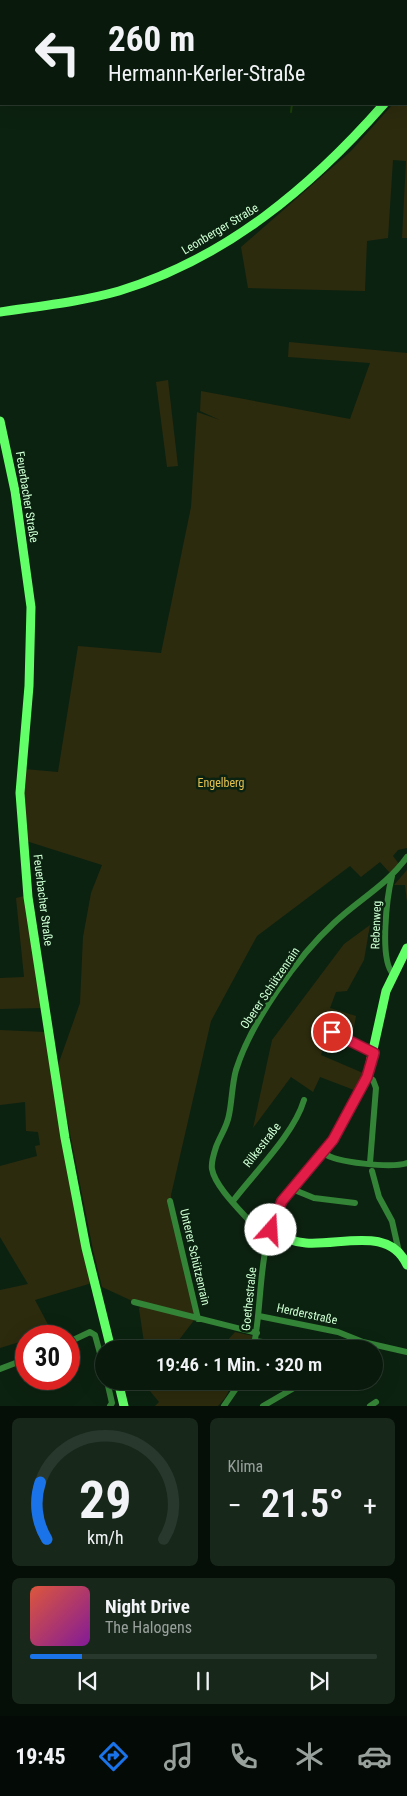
<!DOCTYPE html>
<html lang="de">
<head>
<meta charset="utf-8">
<style>
	body { margin:0; font-family:"Roboto Condensed",sans-serif; background:#17271a; color:#f1f3f6; height:100vh; display:flex; flex-direction:column; font-size:19px; white-space:nowrap }
	* { box-sizing:border-box; margin:0 }
	p { font-size:16px; color:#99a19d }
	.icon { flex:none; width:28px; height:28px; fill:none; stroke:currentColor; stroke-width:2; stroke-linecap:round; stroke-linejoin:round }
	.map { position:relative; height:1406px; overflow:hidden }
	.details { display:flex; flex-direction:column; gap:12px; padding:12px; background:#050e07; flex:1 }
	.details>* { flex:none }
	.top-card { position:absolute; left:0px; top:0px; width:408px; height:105px; box-shadow:0 5px 20px #0002,0 0 0 1px #29382d; background:#091a0c; color:#f1f3f6; overflow:hidden }
	.speed { position:absolute; left:15px; top:1325px; display:flex; gap:10px; font-size:25px; font-weight:700; text-align:center }
	.speed>* { display:grid; place-content:center; width:65px; height:65px; border-radius:50%; background:#091a0c; box-shadow:0 5px 20px #0002,0 0 0 1px #29382d; line-height:1 }
	.speed .limit { border:8px solid #d22; background:#fff; color:#111 }
	.pin { position:absolute; display:grid; place-items:center; width:42px; height:42px; color:#fff; margin:-21px; border:2px solid #fff; border-radius:50%; box-shadow:0 1px 5px #0007 }
	.me { position:absolute; width:55px; margin:-28px; rotate:19deg; stroke-linejoin:round; filter:drop-shadow(0 0 4px #0008) }
	.turn { display:flex; align-items:center; gap:18px; height:105px; padding:0 25px; font-size:22px }
	.turn .icon { width:65px; height:65px; stroke-width:2.5 }
	.turn b { display:block; font-size:35px; line-height:42px }
	.big { font-size:38px; font-weight:600; line-height:1.1 }
	.details .tile { flex:1; display:flex; flex-direction:column; justify-content:center; gap:8px; min-width:0; padding:0 18px; border-radius:8px; background:#17271a }
	.details .dial { align-items:center; gap:0 }
	.dial svg { height:130px; overflow:visible; fill:none; stroke:#29382d; stroke-width:7; stroke-linecap:round; text-anchor:middle }
	.dial text { fill:#f1f3f6; stroke:none }
	.song { display:flex; align-items:center; gap:15px }
	.cover { width:60px; height:60px; border-radius:8px; background:linear-gradient(135deg,hsl(10 70% 55%),hsl(290 70% 35%)) }
	.played { height:5px; border-radius:2px; background:linear-gradient(90deg,#1a73e8 15%,#29382d 15%) }
	.keys { display:flex; justify-content:space-around; direction:ltr }
	.heat { display:flex; justify-content:space-between; align-items:center; font-size:28px; direction:ltr }
	.details .tiles { flex:1; display:grid; gap:12px; grid-template-columns:1fr 1fr }
	.tile:last-child { grid-column:span 2 }
	.trip { position:absolute; left:95px; top:1340px; width:288px; height:50px; border-radius:25px; background:#091a0c; box-shadow:0 5px 20px #0002,0 0 0 1px #29382d; font-weight:600; line-height:50px; text-align:center }
	.tab-bar { display:flex; height:80px; justify-content:space-around; align-items:center; background:#040a05; color:#99a19d }
	.tab-bar .icon { width:35px; height:35px }
	.tab-bar .selected { color:#1a73e8 }
	.tab-bar b { font-size:22px; color:#f1f3f6 }
	.map>svg:first-child { display:block }
	.green { fill:#2c2b0e }
	.lines { fill:none; stroke-linecap:round; stroke-linejoin:round }
	.stream { stroke:#1b4006; stroke-width:2 }
	.minor { stroke:#348437; stroke-width:6 }
	.secondary { stroke:#63ff68; stroke-width:9 }
	.route-casing { stroke:#92132f; stroke-width:12 }
	.route { stroke:#e11d48; stroke-width:9 }
	.labels { text-anchor:middle; stroke-width:5; stroke-linejoin:round; paint-order:stroke }
	.street-label { font-size:12px; fill:#ccffd2; stroke:#0c2210 }
	.park-label { font-size:12px; fill:#e6c251; stroke:#0c2210 }
</style>
</head>
<body>
<div class="map">
<svg width="407" height="1406" viewBox="0 0 407 1406">
	<rect width="100%" height="100%" fill="#0c2210"/>
	<path class="green" d="M407 89V238H402L406 161 393 160 388 238 367 241 365 291 248 288 241 247 351 151 393 104H406Z
		M289 342 407 353V848L398 850 393 856 399 864 390 873 380 862 361 877 350 866 257 936 211 1021 171 1195V1203L195 1319 172 1349H145L139 1309 141 1305 102 1287 93 1250 57 1068 80 1003 83 937 91 893 102 865 23 840 24 769 58 772 78 646 161 653 191 507 197 412 220 420 200 411 201 391 350 419 370 363 288 357Z
		M168 380 178 466 167 467 156 382Z
		M407 870V902L405 885H394Z
		M24 896 42 1008 0 1009V978L24 977 16 898Z
		M370 925 364 960 347 991 336 992 330 1008 356 1016 350 1048 326 1040 321 1055 363 1073 354 1090 320 1077 313 1092 291 1077 253 1128 272 1040 344 944Z
		M0 1030 45 1032 92 1283 35 1300 52 1332 39 1336H26V1340L0 1348V1290L28 1284 0 1237V1166L37 1156 35 1146 40 1145 38 1132 26 1131 25 1102 0 1105Z
		M235 1332 253 1336 250 1349H220Z
		M156 1381H234L225 1398 218 1406H155L159 1402 150 1391Z"/>
	<g class="lines">
		<path class="stream" d="M293 1V0
			M291 112 292 104"/>
		<path class="minor" d="M392 876C387 896 379 959 393 974
			M316 1025 374 1053
			M367 1077 373 1080 376 1088 370 1163
			M324 1153C335 1163 392 1168 407 1163
			M372 1171 379 1197 392 1221 399 1252
			M292 1189 314 1198 355 1203
			M170 1201 198 1319
			M233 1201C255 1172 294 1134 304 1100
			M269 1233 260 1232 254 1226C242 1212 215 1187 212 1169 211 1163 214 1153 216 1147 220 1136 227 1127 229 1115 232 1101 232 1084 236 1070 251 1022 297 957 334 923 358 900 387 885 407 857
			M134 1302 257 1333
			M259 1316 338 1332 363 1342 407 1352
			M255 1341 270 1343 274 1349
			M69 1342 90 1332 95 1335 104 1368
			M253 1349C262 1315 258 1249 275 1224
			M344 1349 353 1339
			M0 1369 26 1359
			M107 1381 112 1403 110 1406
			M224 1406 241 1381
			M263 1406 306 1381
			M370 1406 376 1402"/>
		<path class="secondary" d="M406 76 407 75
			M0 312C40 306 80 302 119 291 227 258 311 187 384 104
			M0 421 15 491 31 607 29 686 20 793 28 897 65 1138 86 1248 111 1349
			M407 948 386 991 367 1077 333 1140 281 1201 274 1219 280 1234C313 1261 385 1215 407 1265
			M118 1381 124 1406"/>
	</g>
	<g class="lines">
		<defs>
			<path id="route" d="M271 1230C277 1223 277 1211 282 1201L333 1140 367 1077 374 1053 332 1032"/>
		</defs>
		<use href="#route" class="route-casing"/>
		<use href="#route" class="route"/>
	</g>
	<g class="labels">
		<g class="street-label">
			<text transform="translate(220 229) rotate(-31)" y="4">Leonberger Straße</text>
			<text transform="translate(27 497) rotate(81)" y="4">Feuerbacher Straße</text>
			<text transform="translate(43 900) rotate(83)" y="4">Feuerbacher Straße</text>
			<text transform="translate(376 925) rotate(-88)" y="4">Rebenweg</text>
			<text transform="translate(270 988) rotate(-56)" y="4">Oberer Schützenrain</text>
			<text transform="translate(262 1145) rotate(-52)" y="4">Rilkestraße</text>
			<text transform="translate(195 1257) rotate(77)" y="4">Unterer Schützenrain</text>
			<text transform="translate(249 1299) rotate(-84)" y="4">Goethestraße</text>
			<text transform="translate(307 1314) rotate(12)" y="4">Herderstraße</text>
		</g>
		<g class="park-label">
			<text x="221" y="787">Engelberg</text>
		</g>
	</g>
</svg>
<div class="speed"><div class="limit">30</div></div>
<div class="pin" style="left:332px;top:1032px;background:#d93025"><svg class="icon" aria-label="arrive" viewBox="0 0 24 24"><path d="M6 21V4h12l-3 4 3 4H6"/></svg></div>
<svg class="me" style="left:271px;top:1230px" viewBox="-20 -20 40 40"><circle r="19" fill="#fff"/><path d="M0-13L10 11 0 6-10 11z" fill="#e11d48"/></svg>
<div class="trip">19:46 · 1 Min. · 320 m</div>
<div class="top-card">
<div class="turn"><svg class="icon" aria-label="left" viewBox="0 0 24 24"><path d="M17 20v-9H6M10 6l-5 5 5 5"/></svg><div><b>260 m</b>Hermann-Kerler-Straße</div></div>
</div>
</div>
<section class="details">
<div class="tiles">
<div class="tile dial"><svg viewBox="0 0 100 80">
<path d="M14 69A42 42 0 1 1 86 69"/>
<path d="M14 69A42 42 0 0 1 10 34" stroke="#1a73e8"/>
<text x="50" y="56" font-size="32" font-weight="700">29</text>
<text x="50" y="72" font-size="11">km/h</text>
</svg></div>
<div class="tile"><p>Klima</p>
<div class="heat"><a>−</a><b class="big">21.5°</b><a>+</a></div>
</div>
<div class="tile">
<div class="song"><i class="cover"></i><div><b>Night Drive</b><p>The Halogens</p></div></div>
<div class="played"></div>
<div class="keys"><svg class="icon" aria-label="previous" viewBox="0 0 24 24"><path d="M18 5L8 12l10 7zM5 5v14"/></svg><svg class="icon" aria-label="pause" viewBox="0 0 24 24"><path d="M8 5v14M16 5v14"/></svg><svg class="icon" aria-label="next" viewBox="0 0 24 24"><path d="M6 5l10 7-10 7zM19 5v14"/></svg></div>
</div>
</div>
</section>
<nav class="tab-bar">
<b>19:45</b>
<svg class="icon selected" aria-label="directions" viewBox="0 0 24 24"><path d="M12 3l9 9-9 9-9-9zM9 14v-3h6M13 9l2 2-2 2"/></svg>
<svg class="icon" aria-label="music" viewBox="0 0 24 24"><path d="M9 18V5l10-2v13"/><circle cx="6" cy="18" r="3"/><circle cx="16" cy="16" r="3"/></svg>
<svg class="icon" aria-label="phone" viewBox="0 0 24 24"><path d="M5 4h4l2 5-3 2q2 4 5 5l2-3 5 2v4C11 20 4 13 5 4z"/></svg>
<svg class="icon" aria-label="climate" viewBox="0 0 24 24"><path d="M12 3v18M4 7l16 10M4 17L20 7"/></svg>
<svg class="icon" aria-label="car" viewBox="0 0 24 24"><path d="M5 17H2v-5l4-1 3-4h7l3 4 3 1v5h-3M9 17h6M6 11h13"/><circle cx="7" cy="17" r="2"/><circle cx="17" cy="17" r="2"/></svg>
</nav>
</body>
</html>
